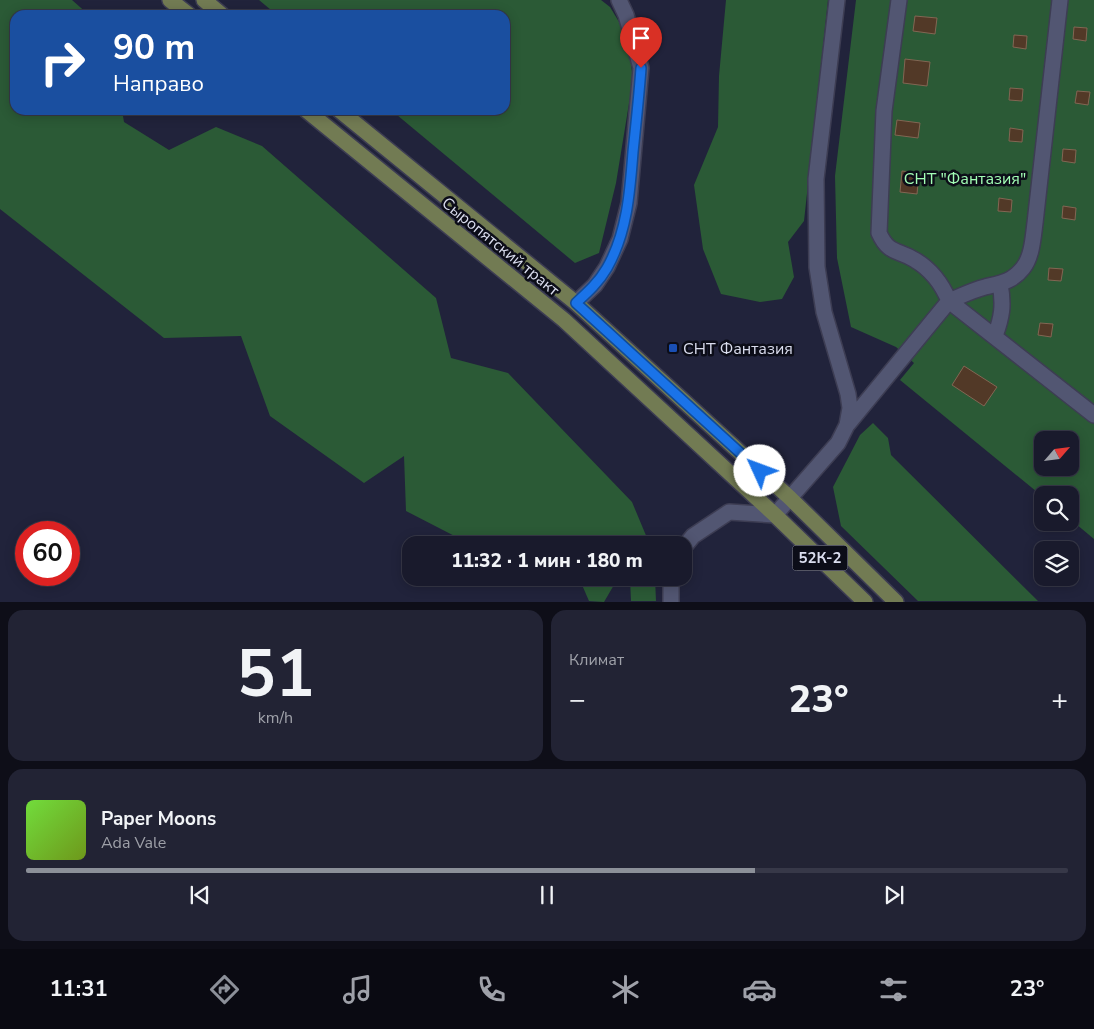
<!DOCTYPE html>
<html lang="ru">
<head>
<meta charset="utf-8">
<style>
	body { margin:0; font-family:"Nunito Sans",sans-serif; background:#222334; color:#f1f3f6; height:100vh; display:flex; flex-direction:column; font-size:19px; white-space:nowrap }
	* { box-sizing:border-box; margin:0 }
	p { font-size:16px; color:#9fa1a9 }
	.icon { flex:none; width:28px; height:28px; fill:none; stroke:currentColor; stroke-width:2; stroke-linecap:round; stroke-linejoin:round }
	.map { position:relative; height:602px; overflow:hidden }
	.details { display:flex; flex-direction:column; gap:8px; padding:8px; background:#0e0e18; flex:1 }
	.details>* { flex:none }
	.hud { position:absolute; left:10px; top:10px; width:500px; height:105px; border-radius:15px; box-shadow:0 2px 12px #0003,0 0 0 1px #373848; background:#1a4fa0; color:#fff; overflow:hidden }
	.needle { width:32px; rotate:62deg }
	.fabs { position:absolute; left:1034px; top:431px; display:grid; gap:10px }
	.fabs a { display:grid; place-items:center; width:45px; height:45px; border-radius:10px; background:#191a2c; box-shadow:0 2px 12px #0003,0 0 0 1px #373848; font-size:25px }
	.speed { position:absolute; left:15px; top:521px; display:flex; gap:10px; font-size:25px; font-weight:700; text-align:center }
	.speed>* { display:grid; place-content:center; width:65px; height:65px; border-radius:50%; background:#191a2c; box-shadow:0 2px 12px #0003,0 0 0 1px #373848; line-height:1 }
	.speed .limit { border:8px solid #d22; background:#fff; color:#111 }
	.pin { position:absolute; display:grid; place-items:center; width:42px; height:42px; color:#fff; margin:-51px -21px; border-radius:50% 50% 50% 0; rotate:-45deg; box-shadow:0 0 5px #0007 }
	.pin .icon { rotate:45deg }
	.me { position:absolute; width:55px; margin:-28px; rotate:313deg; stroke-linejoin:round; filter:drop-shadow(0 0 4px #0008) }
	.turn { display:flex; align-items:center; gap:18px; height:105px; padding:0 20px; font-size:22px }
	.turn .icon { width:65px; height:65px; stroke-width:2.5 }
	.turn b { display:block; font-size:35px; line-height:42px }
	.big { font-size:38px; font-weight:800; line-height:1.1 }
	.details .tile { flex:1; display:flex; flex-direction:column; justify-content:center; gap:8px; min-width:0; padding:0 18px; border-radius:15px; background:#222334 }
	.details .dial { align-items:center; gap:0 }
	.dial b { font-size:65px; line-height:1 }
	.song { display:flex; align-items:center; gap:15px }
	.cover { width:60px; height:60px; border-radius:8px; background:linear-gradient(135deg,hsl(100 70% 55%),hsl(80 70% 35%)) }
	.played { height:5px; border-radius:2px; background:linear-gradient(90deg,#8c9099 70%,#373848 70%) }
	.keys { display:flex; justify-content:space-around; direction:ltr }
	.heat { display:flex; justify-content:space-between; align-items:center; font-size:28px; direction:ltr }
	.details .tiles { flex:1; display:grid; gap:8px; grid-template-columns:1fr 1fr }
	.tile:last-child { grid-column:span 2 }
	.trip { position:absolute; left:402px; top:536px; width:290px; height:50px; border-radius:15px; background:#191a2c; box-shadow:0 2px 12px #0003,0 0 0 1px #373848; font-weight:800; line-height:50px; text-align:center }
	.menu { display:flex; height:80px; justify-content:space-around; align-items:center; background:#0a0a12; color:#9fa1a9 }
	.menu .icon { width:35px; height:35px }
	.menu .active { color:#8c9099 }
	.menu b { font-size:22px; color:#f1f3f6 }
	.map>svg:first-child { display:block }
	.green { fill:#2b5a36; fill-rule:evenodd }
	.building { fill:#523927; stroke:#826653 }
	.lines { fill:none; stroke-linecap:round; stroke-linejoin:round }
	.minor-casing { stroke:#3d3d53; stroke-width:18 }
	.major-casing { stroke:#3d3d53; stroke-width:18 }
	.minor { stroke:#525672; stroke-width:15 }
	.major { stroke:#727b53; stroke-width:15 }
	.route-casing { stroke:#114b97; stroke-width:12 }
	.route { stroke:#1a73e8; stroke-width:9 }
	.transit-dot { fill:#1a4fb4; stroke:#0c0d18; stroke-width:2 }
	.labels { text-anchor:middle; stroke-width:5; stroke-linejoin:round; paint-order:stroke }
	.shield { fill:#0c0d18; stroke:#9c9fae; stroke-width:1 }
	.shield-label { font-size:15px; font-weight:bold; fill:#daddee }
	.park-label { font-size:16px; fill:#a2fdb5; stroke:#0c0d18 }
	.street-label { font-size:16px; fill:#daddee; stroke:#0c0d18 }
	.poi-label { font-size:16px; fill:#daddee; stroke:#0c0d18; text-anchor:start }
</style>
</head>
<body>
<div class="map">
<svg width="1094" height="602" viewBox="0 0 1094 602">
	<rect width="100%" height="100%" fill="#21233b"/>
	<path class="green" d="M0 0H72L89 15H15V110H122L124 122 169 150 216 127 262 146 436 298 451 358 508 373 632 502 650 545H472L406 511 404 456 364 483 270 416 241 336 164 338 0 209Z
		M259 0H601L610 7 627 35 633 79 616 183 599 253 575 263 391 110H505V15H277Z
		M726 0H828L804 221 788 242 794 277 782 299 760 302 721 294 703 249 694 185 718 127 719 76Z
		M856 0H1094V539L1070 519V495H1042V496L900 380 914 363 896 347 851 327 837 258 835 176ZM1042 440H1070V468H1042Z
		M873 423 888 438 891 455 1038 601H918L841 526 833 487 860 435Z
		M579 578H618L604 602 589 601Z
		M630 578H655L656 601H631Z"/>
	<path class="building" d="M915 16 937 18 935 34 913 31Z
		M1074 27 1087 28 1086 41 1073 39Z
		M1014 35 1027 36 1026 49 1013 47Z
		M905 59 930 62 927 86 903 83Z
		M1010 88 1023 89 1022 101 1009 100Z
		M1077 91 1090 92 1088 105 1075 103Z
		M897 120 920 123 918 138 895 135Z
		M1010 128 1023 130 1022 142 1009 141Z
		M1063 149 1076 150 1075 163 1062 161Z
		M902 171 919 173 917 194 900 192Z
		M999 198 1012 200 1011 212 998 211Z
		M1063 206 1076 208 1075 220 1062 218Z
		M1049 268 1063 269 1061 281 1048 280Z
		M1040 323 1053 324 1051 337 1038 335Z
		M964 366 997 387 984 406 952 385Z"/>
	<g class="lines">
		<defs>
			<path id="minor" d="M899 0 884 111 879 233C889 255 898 249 915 260 932 270 942 284 949 301L1094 415
				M576 303 595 285 607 267 620 239 629 203 641 68 626 15 619 0
				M995 336C1002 317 1004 305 1000 284
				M848 424 949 301C961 296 973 290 985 287 1001 283 1012 282 1023 268 1032 257 1033 238 1035 223L1060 0
				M684 547 693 536 729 512 775 515 838 443 847 425 850 408 848 394 824 312 817 267 816 179 837 0
				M671 602V578"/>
			<path id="major" d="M170 0 189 15
				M204 0 222 15
				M306 110 564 320 775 515 865 602
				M339 110 576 303 790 498 896 602"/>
		</defs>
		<use href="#minor" class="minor-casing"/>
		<use href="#major" class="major-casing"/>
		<use href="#minor" class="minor"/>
		<use href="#major" class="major"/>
	</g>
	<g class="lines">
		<defs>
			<path id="route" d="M641 68C639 96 636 124 633 152 630 192 627 233 607 268 599 282 588 292 576 303L760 471"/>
		</defs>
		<use href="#route" class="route-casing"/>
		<use href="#route" class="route"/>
	</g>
	<rect class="transit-dot" x="668" y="343" width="10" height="10" rx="2.5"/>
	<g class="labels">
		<rect class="shield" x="792.5" y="545.5" width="55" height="25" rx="4"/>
		<g class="shield-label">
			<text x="820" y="563">52К-2</text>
		</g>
		<g class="park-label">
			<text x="965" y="184">СНТ "Фантазия"</text>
		</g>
		<g class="street-label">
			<text transform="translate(501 246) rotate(39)" y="6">Сыропятский тракт</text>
		</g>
		<g class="poi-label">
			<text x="683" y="354">СНТ Фантазия</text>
		</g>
	</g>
</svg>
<div class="fabs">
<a><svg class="needle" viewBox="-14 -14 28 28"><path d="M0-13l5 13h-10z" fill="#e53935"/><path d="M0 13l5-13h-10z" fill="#9fa1a9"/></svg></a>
<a><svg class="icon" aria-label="search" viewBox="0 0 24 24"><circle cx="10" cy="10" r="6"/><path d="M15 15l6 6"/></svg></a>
<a><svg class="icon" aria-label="layers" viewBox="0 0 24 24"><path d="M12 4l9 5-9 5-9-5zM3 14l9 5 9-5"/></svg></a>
</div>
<div class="speed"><div class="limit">60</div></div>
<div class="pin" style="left:641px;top:68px;background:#d93025"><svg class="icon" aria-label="arrive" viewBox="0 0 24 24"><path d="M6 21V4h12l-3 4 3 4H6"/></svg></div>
<svg class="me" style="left:760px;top:471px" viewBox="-20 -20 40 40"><circle r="19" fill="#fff"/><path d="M0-13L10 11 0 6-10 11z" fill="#1a73e8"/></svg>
<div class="trip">11:32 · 1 мин · 180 m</div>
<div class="hud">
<div class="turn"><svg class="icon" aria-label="right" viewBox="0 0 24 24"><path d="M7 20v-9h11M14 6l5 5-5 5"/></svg><div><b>90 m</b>Направо</div></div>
</div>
</div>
<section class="details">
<div class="tiles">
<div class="tile dial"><b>51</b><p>km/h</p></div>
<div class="tile"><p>Климат</p>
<div class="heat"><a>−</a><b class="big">23°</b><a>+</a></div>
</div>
<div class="tile">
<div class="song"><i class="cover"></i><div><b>Paper Moons</b><p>Ada Vale</p></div></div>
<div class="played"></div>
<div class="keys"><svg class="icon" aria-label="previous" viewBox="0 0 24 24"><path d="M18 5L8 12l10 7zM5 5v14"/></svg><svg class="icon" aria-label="pause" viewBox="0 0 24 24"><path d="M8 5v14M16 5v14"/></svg><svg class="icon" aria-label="next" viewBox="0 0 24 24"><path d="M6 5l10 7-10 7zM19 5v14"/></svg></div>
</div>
</div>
</section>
<nav class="menu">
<b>11:31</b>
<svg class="icon active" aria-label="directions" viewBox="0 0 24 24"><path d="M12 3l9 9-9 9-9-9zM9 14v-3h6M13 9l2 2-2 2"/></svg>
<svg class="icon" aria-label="music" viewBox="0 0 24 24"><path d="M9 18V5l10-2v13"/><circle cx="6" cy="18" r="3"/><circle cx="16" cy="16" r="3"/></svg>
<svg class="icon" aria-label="phone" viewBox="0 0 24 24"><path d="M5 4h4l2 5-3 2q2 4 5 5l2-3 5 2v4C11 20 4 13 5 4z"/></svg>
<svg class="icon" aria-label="climate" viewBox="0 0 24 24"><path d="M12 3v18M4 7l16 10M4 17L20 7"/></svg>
<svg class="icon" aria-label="car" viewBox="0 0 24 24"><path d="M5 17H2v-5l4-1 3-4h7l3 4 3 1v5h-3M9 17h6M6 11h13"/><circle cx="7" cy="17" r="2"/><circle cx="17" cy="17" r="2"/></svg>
<svg class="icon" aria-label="filters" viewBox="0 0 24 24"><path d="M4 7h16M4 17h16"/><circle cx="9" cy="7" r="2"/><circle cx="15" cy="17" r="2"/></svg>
<b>23°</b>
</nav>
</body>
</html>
